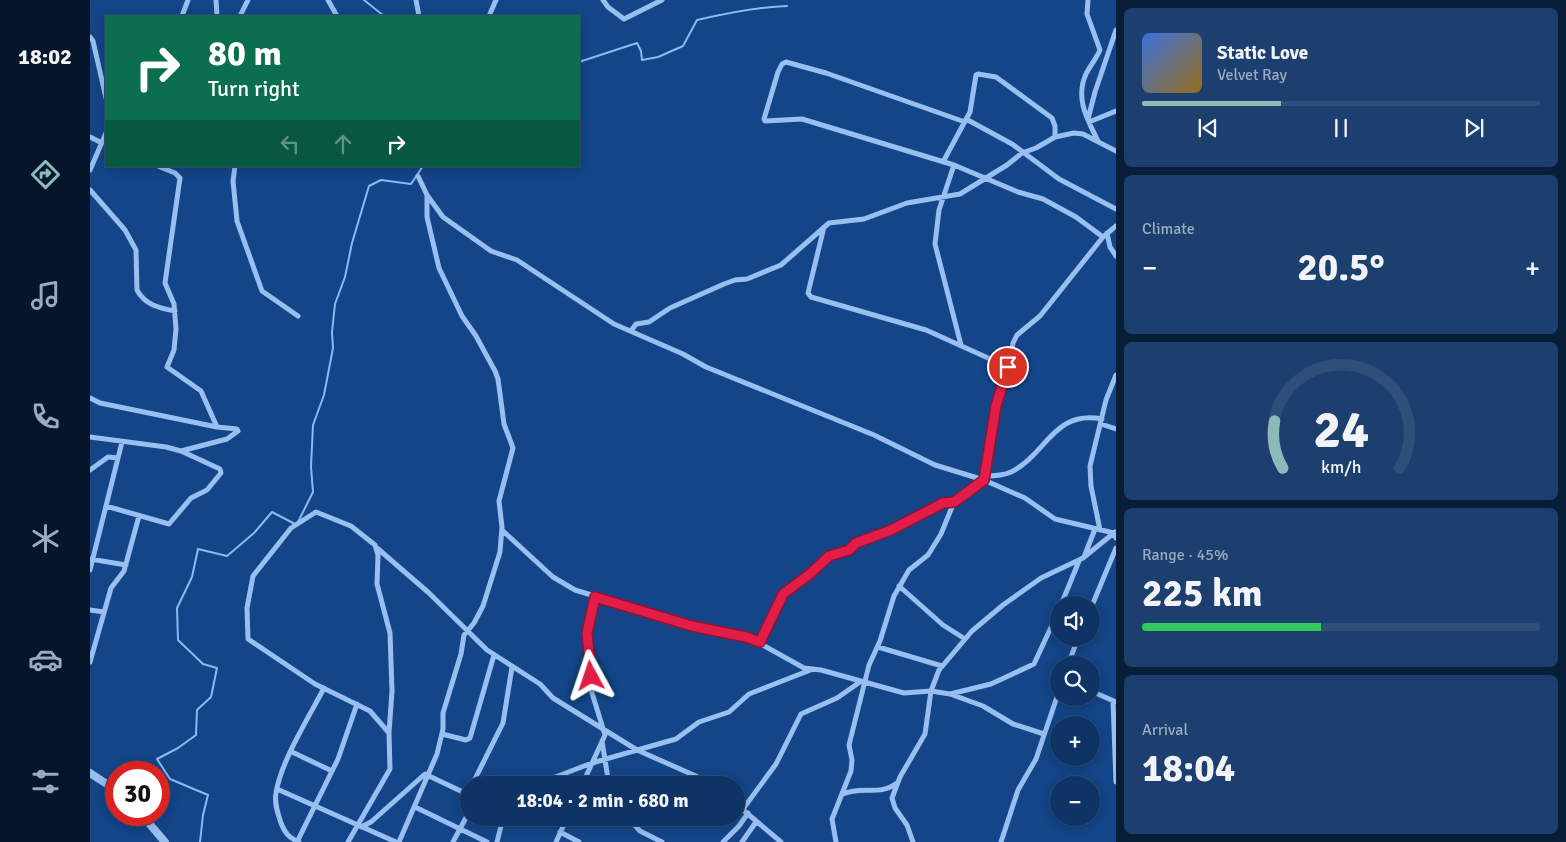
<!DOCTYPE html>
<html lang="en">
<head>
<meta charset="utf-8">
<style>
	body { margin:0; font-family:Signika,sans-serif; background:#1c3f6f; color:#f1f3f6; height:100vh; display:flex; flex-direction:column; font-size:19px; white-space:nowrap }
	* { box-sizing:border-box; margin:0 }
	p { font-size:16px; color:#9baabf }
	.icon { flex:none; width:28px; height:28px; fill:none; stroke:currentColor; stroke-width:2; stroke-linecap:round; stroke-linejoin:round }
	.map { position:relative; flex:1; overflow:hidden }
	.sheet { display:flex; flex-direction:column; gap:8px; padding:8px; background:#081d38; width:450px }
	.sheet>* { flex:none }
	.hud { position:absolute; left:15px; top:15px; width:475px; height:152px; border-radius:0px; box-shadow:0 2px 12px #0003,0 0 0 1px #2e4f7a; background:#0b6e4f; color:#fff; overflow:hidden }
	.buttons { position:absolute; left:960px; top:596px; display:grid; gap:10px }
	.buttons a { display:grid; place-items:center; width:50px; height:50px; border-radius:50%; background:#0e3466; box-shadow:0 2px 12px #0003,0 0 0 1px #2e4f7a; font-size:25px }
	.speed { position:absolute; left:15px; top:761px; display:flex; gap:10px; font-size:25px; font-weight:700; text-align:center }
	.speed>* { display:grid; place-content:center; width:65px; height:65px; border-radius:50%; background:#0e3466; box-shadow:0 2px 12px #0003,0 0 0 1px #2e4f7a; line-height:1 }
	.speed .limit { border:8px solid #d22; background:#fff; color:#111 }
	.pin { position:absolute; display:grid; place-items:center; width:42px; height:42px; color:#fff; margin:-21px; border:2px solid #fff; border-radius:50%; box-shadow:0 1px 5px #0007 }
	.me { position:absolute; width:55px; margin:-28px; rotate:355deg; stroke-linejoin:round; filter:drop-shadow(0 0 4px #0008) }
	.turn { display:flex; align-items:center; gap:18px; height:105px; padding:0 20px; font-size:22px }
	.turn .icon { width:65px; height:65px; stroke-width:2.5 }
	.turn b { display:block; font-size:35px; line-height:42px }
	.lanes { display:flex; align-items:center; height:48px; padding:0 20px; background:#0003; justify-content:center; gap:25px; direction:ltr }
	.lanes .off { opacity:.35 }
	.big { font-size:38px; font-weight:700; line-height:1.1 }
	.sheet .widget { flex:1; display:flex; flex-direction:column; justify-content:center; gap:8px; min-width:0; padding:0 18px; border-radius:8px; background:#1c3f6f }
	.sheet .dial { align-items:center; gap:0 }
	.dial svg { height:130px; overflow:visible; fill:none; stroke:#2e4f7a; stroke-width:7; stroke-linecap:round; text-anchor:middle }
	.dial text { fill:#f1f3f6; stroke:none }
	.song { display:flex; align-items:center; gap:15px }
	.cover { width:60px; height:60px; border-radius:8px; background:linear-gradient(135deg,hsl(220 70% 55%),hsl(40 70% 35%)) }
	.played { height:5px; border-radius:2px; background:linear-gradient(90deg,#8bbbb9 35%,#2e4f7a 35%) }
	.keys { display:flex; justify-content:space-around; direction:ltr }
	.heat { display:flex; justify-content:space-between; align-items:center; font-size:28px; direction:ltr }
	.charge { height:8px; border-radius:4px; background:linear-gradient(90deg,#34c759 45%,#2e4f7a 0) }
	.trip { position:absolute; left:370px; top:776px; width:285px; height:50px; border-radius:25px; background:#0e3466; box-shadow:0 2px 12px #0003,0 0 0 1px #2e4f7a; font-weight:700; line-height:50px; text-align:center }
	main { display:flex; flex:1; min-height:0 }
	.dock { display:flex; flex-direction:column; width:90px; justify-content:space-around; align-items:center; background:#061529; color:#9baabf }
	.dock .icon { width:35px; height:35px }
	.dock .active { color:#8bbbb9 }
	.dock b { font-size:22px; color:#f1f3f6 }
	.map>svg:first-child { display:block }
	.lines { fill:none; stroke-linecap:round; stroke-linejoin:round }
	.stream { stroke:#8abaf3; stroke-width:2 }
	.minor { stroke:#98bff0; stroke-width:5 }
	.tertiary { stroke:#98bff0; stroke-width:8 }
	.route-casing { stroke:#92132f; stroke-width:12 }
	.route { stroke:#e11d48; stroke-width:9 }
</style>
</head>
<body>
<main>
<nav class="dock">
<b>18:02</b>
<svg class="icon active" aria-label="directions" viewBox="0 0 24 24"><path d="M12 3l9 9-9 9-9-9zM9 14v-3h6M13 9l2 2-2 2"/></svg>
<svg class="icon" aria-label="music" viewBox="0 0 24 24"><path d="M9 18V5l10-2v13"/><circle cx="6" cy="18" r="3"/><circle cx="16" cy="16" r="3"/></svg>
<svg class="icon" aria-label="phone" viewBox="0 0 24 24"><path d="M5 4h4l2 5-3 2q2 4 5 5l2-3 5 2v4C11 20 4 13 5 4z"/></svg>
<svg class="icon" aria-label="climate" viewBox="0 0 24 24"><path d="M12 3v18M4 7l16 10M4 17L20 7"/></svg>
<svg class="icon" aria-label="car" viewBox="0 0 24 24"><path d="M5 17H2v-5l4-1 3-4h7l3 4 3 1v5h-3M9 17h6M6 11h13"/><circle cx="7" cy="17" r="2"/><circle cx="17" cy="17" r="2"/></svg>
<svg class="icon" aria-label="filters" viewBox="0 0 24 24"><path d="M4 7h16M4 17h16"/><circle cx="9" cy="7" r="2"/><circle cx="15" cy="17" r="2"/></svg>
</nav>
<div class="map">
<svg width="1026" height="842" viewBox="0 0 1026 842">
	<rect width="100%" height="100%" fill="#134588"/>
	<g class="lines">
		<path class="stream" d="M274 0 294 16
			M489 62 547 43 551 51 552 60 568 57 593 46 607 20C637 13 666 7 697 6
			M208 522 223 492 221 467 223 425 234 395 243 348 242 332 245 304 255 277 262 243 279 186 291 180 321 184 333 166
			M110 842 113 815 118 795 80 779 67 759 88 748 106 735 107 710 121 697 127 668 113 664 88 640 87 608 102 577 108 549 137 556 164 533 182 512 205 524"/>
		<path class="minor" d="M126 0 127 16
			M238 0 247 16
			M326 0 329 16
			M513 0 518 7 534 19 572 0
			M998 0 997 14 1010 50C1006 59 1000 66 996 74 985 98 997 119 1008 141
			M92 16 98 0
			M150 16 158 0
			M399 16 406 0
			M0 37 3 41 16 98
			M876 119 922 144 969 179 1026 209
			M998 119 1005 92 1026 30
			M875 122 736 73 696 62 692 64 688 72 674 119 675 121 712 119 864 165 928 192 953 199 986 217 1013 237
			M999 122 1026 111
			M0 137 12 143
			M853 162 880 112 886 75 888 74 906 77 962 118 965 126V137
			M864 165 849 210 845 244 871 345
			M68 166 85 173 90 178 75 283 84 304 86 329 84 350 77 367 111 391 127 427
			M145 166 143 181 147 221 172 291 208 316
			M0 170 16 133
			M328 176 337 195 353 217 401 251 427 260 524 324 593 354 616 367 784 435 845 465 894 480 935 498 965 519 1024 533 1026 538
			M0 190 35 230 46 250 47 290C55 305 69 308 85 311
			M734 227 718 293 721 297 836 330 918 367
			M1017 233 1020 247 1026 256
			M541 331 546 324 559 322 580 308 634 284 645 280 657 279 691 265 739 223 774 219 817 203 870 194 917 165 932 153 946 148 965 137 984 133 993 134 1026 151
			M0 398 10 403 127 427 147 429 148 431
			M1011 424 1026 429
			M0 437 76 447 91 451 130 469 131 473 117 490 101 498 79 524 16 506
			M91 451 137 439 148 431
			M0 470 18 457 28 458
			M894 476C903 476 913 476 921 472 957 454 963 410 1012 419
			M412 530 463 577 485 590 602 626 660 638 714 668 731 670 814 693 841 691 860 694 893 706 923 724 954 734
			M1010 530 1001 486 1000 466 1016 400 1026 375
			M287 548 339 593 397 650 450 684 463 698 547 750 608 777 621 785
			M994 557 1005 529
			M0 559 36 565
			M0 570 32 442
			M809 586 853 625 875 639
			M971 605 989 561
			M1001 608 1026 548
			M0 610 14 612
			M670 642 693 594 721 573 735 558 759 551 766 543 801 530 853 503 864 502
			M788 647 852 666
			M0 662 21 588 34 571 49 516
			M978 665 988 638
			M1001 691 1026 702
			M860 694 901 684 944 664 969 610
			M1023 701 1026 782
			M352 734 376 740 380 738 404 655
			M512 741 519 785
			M202 752 242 771
			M382 785 413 723 422 667
			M431 785 463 778 502 763 586 739 609 722 639 712 659 694 723 669
			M492 785 515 735 502 693 497 639 505 597
			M187 789 306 842
			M753 794C774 785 788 797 807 783
			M646 804 691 842
			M325 807 397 842
			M653 809 686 764 711 714 747 698 770 682
			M538 818 550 831 572 842
			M271 827 281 822 335 774 379 795
			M470 832 489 842
			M207 842 248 759 267 704
			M209 842C199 838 195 833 191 823 188 814 184 803 186 793 191 761 219 717 234 688
			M258 842 300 769 299 733 302 691 300 633 287 584 288 555 285 545 261 526 226 512 201 528 163 576 157 608 158 639 225 684 280 711 299 733
			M309 842 347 754 353 729V713L371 654 374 635 384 623 393 606 410 552 412 527 409 501 423 448 414 424 408 379 405 371 386 336 372 316 349 268 337 217V195
			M363 842 379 812
			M407 842 413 818
			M466 842 477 818
			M633 842 649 826 658 813
			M652 842 666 822
			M746 842 742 819 761 771 762 760 759 745 779 665 790 641 804 596 819 570 838 555 851 534 864 502 894 480 906 406 916 380 923 343 927 335 950 316 1013 237 1026 226
			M823 842 817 825 805 808 802 798 810 777 835 734 841 691 849 670 882 631 913 605 951 578 993 558 1025 532
			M911 842 928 790 946 759 969 691"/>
		<path class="tertiary" d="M0 773 26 790
			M52 815 75 842"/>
	</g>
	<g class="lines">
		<defs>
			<path id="route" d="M501 676 497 633 505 597 602 626 656 637 670 642 693 594 721 573 739 556 759 550 766 543 801 530 853 503 864 502 894 480 906 406 918 367"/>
		</defs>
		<use href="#route" class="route-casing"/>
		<use href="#route" class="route"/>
	</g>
</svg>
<div class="buttons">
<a><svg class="icon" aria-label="sound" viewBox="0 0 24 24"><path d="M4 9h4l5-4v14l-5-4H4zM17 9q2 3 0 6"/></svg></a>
<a><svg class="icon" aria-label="search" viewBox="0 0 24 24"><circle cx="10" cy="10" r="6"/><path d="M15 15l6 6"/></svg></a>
<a>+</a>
<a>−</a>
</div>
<div class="speed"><div class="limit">30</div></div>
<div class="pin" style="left:918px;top:367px;background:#d93025"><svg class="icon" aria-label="arrive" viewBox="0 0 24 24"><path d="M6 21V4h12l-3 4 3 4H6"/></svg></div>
<svg class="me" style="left:501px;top:676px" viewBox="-20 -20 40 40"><path d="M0-17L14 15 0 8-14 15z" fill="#e11d48" stroke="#fff" stroke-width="4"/></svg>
<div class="trip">18:04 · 2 min · 680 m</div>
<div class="hud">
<div class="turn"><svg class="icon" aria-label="right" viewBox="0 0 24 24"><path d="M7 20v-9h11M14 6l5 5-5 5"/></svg><div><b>80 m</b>Turn right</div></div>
<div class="lanes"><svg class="icon off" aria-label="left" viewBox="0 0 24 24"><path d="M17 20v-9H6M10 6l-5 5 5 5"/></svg><svg class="icon off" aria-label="ahead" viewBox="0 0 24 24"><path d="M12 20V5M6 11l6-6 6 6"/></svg><svg class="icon" aria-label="right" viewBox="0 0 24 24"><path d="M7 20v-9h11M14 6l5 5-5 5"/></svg></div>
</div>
</div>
<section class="sheet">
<div class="widget">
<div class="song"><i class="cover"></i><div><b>Static Love</b><p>Velvet Ray</p></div></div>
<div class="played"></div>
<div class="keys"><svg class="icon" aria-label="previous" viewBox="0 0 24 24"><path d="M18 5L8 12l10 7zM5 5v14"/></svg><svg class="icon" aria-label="pause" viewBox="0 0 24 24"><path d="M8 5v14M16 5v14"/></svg><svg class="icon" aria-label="next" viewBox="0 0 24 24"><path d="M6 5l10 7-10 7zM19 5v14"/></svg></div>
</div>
<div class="widget"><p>Climate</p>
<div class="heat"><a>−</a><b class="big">20.5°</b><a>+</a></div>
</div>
<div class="widget dial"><svg viewBox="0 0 100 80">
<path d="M14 69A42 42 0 1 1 86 69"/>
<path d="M14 69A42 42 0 0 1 9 40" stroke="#8bbbb9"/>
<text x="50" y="56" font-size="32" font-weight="700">24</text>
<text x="50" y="72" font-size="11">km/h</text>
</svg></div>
<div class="widget"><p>Range · 45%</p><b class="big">225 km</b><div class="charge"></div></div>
<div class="widget"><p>Arrival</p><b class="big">18:04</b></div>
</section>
</main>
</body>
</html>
